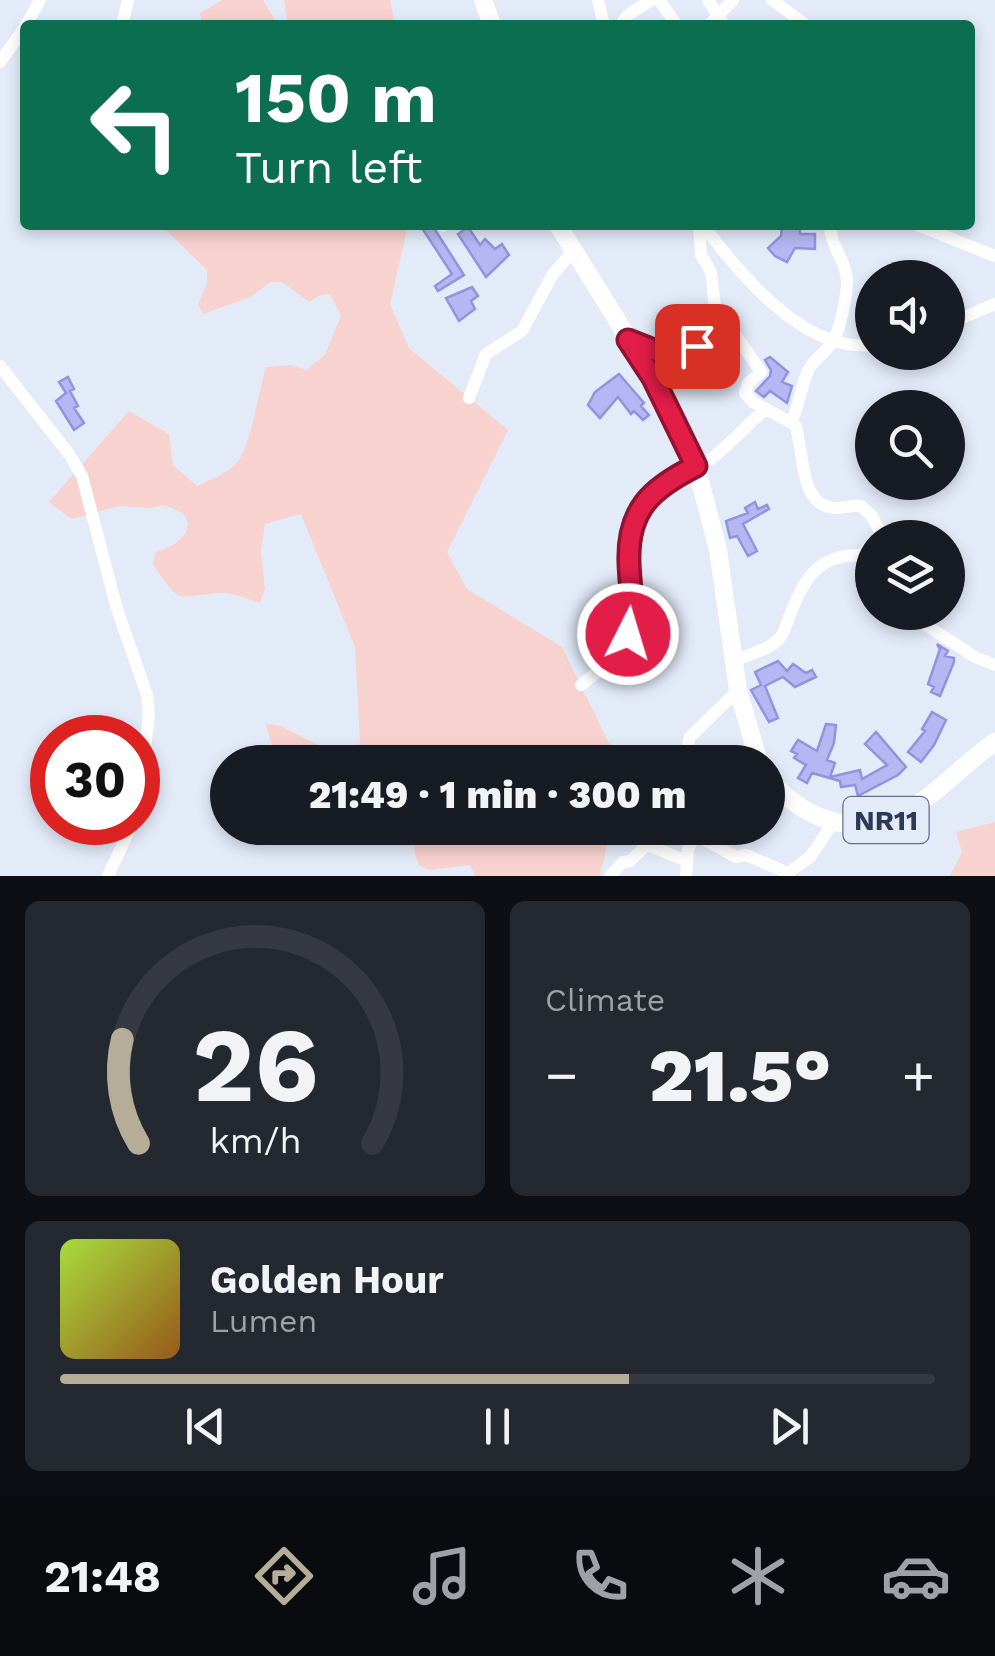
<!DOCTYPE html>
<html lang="en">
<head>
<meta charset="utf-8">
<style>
	body { margin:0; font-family:"Work Sans",sans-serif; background:#242831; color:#f1f3f6; height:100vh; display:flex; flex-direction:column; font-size:38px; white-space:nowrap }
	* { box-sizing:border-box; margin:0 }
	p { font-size:32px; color:#9ea1a6 }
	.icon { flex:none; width:55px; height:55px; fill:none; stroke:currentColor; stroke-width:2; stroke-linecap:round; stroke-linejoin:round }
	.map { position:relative; height:876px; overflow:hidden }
	.sheet { display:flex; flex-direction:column; gap:25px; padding:25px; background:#0d0f14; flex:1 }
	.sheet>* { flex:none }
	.top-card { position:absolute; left:20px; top:20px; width:955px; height:210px; border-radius:10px; box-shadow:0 5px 15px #0003; background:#0b6e4f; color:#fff; overflow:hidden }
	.buttons { position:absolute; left:855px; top:260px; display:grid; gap:20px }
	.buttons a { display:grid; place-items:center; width:110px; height:110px; border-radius:50%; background:#171b24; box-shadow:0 5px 15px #0003; font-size:50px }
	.speed { position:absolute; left:30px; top:715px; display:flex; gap:20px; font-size:50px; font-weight:700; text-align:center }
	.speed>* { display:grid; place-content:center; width:130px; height:130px; border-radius:50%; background:#171b24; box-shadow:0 5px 15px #0003; line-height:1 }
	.speed .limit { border:15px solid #d22; background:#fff; color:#111 }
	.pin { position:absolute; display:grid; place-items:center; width:85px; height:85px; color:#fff; margin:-42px; border-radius:20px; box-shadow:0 5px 15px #0006 }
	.me { position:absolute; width:110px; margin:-55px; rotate:5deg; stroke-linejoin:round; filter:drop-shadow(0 0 8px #0008) }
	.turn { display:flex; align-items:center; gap:35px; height:210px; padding:0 50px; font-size:45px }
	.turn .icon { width:130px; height:130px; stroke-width:2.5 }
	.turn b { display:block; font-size:70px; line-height:85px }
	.big { font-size:75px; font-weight:800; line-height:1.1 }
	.sheet .widget { flex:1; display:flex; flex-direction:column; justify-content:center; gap:15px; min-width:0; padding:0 35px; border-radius:15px; background:#242831 }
	.sheet .dial { align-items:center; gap:0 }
	.dial svg { height:260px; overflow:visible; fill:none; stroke:#363941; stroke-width:7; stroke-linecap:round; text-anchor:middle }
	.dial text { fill:#f1f3f6; stroke:none }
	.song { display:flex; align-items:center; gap:30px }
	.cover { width:120px; height:120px; border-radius:15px; background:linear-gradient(135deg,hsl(80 70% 55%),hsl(30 70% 35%)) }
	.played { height:10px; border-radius:5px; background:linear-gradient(90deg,#b6ad99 65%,#363941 65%) }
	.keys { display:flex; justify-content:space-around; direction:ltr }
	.heat { display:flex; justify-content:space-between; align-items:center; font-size:55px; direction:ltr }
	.sheet .tiles { flex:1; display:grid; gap:25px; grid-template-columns:1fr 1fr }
	.widget:last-child { grid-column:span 2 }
	.trip { position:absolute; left:210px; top:745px; width:575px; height:100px; border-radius:50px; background:#171b24; box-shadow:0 5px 15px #0003; font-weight:800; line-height:100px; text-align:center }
	.tabs { display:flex; height:160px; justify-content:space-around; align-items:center; background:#090b0e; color:#9ea1a6 }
	.tabs .icon { width:70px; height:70px }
	.tabs .selected { color:#b6ad99 }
	.tabs b { font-size:45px; color:#f1f3f6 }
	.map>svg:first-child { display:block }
	.green { fill:#f8d2cf }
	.building { fill:#b5b6f2; stroke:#9393dd; stroke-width:2.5 }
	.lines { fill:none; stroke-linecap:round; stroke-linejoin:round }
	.minor { stroke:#fff; stroke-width:12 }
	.highway { stroke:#fff; stroke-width:18 }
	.route-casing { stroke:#92132f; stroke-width:25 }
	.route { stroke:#e11d48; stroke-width:18 }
	.labels { text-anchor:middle; stroke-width:8; stroke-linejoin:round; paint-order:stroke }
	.shield { fill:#e3ebf9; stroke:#636f88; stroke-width:2.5 }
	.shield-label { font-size:28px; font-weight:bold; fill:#2c3a57 }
</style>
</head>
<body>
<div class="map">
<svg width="995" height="876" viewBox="0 0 995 876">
	<rect width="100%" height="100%" fill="#e3ebf9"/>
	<path class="green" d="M222 0H263L278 25 202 24 200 13Z
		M284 0H390L395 25H283L287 19Z
		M161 225H408L390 304 409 348 508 430 447 552 467 589 562 647 618 762H283L274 751 265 723 281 726 326 749 360 744 355 647 301 514 265 524 261 551 265 589 260 603C248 599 233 592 220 593 174 596 183 607 153 565L155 553 175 544 185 534 188 524 184 514 164 505 151 508 119 506 71 519 49 502 129 411 169 434 173 465 197 486C211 479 230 473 239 460 251 443 259 390 266 367L291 365 306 370 325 355 341 316 330 294 320 295 309 302 282 282H270L252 296 203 314 198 305 207 283V270Z
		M995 822V876H950L962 852 956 832Z
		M398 828H611L600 876H475L470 865 430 870 419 865 415 854 413 830 402 833Z"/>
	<path class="building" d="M420 225H432L464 275 438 291 435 286 452 274Z
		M782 225H800V234H815V249L795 248 787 262 775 256 768 248 781 236Z
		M468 227 480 245 485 239 495 249 502 244 509 255 486 277 458 234Z
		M472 287 478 296 471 301 475 309 459 321 446 298Z
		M770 357 788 372 782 382 792 386 787 403 770 391 764 397 756 391 770 376 771 370 765 360Z
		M619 374 644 403 641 406 649 415 643 420 634 411 631 414 618 397 600 418 588 405 595 392Z
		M68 377 74 389 70 391 78 406 74 408 84 423 74 430 56 401 66 393 59 382Z
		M755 502 758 509 767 505 769 509 743 524 757 551 748 556 737 536 730 538 726 521 748 513 745 508Z
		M937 644 948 651 945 656 954 658V662L940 696 931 692 934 687 928 684 940 649Z
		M778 661 787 671 793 664 806 673 812 670 816 677 795 687 783 677 765 686 778 718 769 722 751 690 761 685 755 672Z
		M932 712 946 720 934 745 921 762 908 752 925 731 922 729Z
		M826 724 836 725 834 743 827 760 835 763 830 777 860 770 862 779 887 765 865 744 876 732 906 767 898 775 858 796 855 785 841 787 840 781 812 773 807 783 798 778 806 765 794 758 797 754 791 751 798 740 817 751Z"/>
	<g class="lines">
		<path class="minor" d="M598 0 604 25
			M659 0 677 25
			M708 0 724 25
			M772 0 806 25
			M26 25 40 0
			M122 25 128 0
			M620 25 628 15 651 0
			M709 25 733 0
			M0 62 25 27
			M699 225 701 255 711 272 717 325 737 337 761 372 748 383 745 393 753 402 766 409
			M703 225C739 273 804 353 872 345
			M917 225 995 256
			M443 226 445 225
			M948 324 995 304
			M631 341C672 357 685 354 720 329
			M0 366 69 454 82 476 117 609 147 695 149 714 138 809
			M469 398 486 354 522 331 553 274 573 251
			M791 422C800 405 800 387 809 369 814 358 829 351 834 339 841 325 846 299 847 284 848 262 830 247 830 225
			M872 543 862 555 872 573
			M906 612 975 657 995 665
			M735 660C750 654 768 650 779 639 785 632 786 625 789 617 804 578 818 554 862 555
			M581 685C593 675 607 667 617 655 642 622 628 594 629 559 629 540 636 518 645 501 658 478 688 473 709 460 731 445 746 425 766 409L795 425C805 449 797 507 836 508 845 508 852 505 861 506L872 516 881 534 877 538
			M694 762 688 744 690 737 738 690
			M692 828 695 835 736 857 746 855 788 873 810 857 833 823
			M108 876 133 822
			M610 876 623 862 630 861 647 845 687 861
			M686 876 688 850 695 835"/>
		<path class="highway" d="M483 0 492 25
			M558 225 653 378 696 466 718 550 738 690 759 762
			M768 777C800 817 852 839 901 814 935 797 963 764 995 742"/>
	</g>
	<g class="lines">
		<defs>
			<path id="route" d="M628 634C635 605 630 591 629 563 627 509 652 488 696 466L653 378 628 340 661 353 697 346"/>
		</defs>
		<use href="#route" class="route-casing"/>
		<use href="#route" class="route"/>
	</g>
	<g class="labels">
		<rect class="shield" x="843.5" y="797" width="85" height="46" rx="8"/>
		<g class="shield-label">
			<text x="886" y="830">NR11</text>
		</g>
	</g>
</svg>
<div class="buttons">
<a><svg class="icon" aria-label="sound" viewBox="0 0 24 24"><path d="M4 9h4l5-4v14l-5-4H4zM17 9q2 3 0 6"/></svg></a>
<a><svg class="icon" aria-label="search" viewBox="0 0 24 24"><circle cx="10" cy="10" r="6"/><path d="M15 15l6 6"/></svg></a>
<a><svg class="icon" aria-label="layers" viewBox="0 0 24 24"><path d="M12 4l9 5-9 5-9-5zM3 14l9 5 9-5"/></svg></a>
</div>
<div class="speed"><div class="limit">30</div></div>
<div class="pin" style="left:697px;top:346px;background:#d93025"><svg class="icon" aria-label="arrive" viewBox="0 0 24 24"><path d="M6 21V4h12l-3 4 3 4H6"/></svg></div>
<svg class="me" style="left:628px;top:634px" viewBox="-20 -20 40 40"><circle r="17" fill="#e11d48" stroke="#fff" stroke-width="3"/><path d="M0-11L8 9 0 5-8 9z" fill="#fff"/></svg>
<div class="trip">21:49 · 1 min · 300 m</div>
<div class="top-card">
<div class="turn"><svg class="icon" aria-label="left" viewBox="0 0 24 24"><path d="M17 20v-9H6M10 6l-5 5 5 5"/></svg><div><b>150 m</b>Turn left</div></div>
</div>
</div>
<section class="sheet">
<div class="tiles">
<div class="widget dial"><svg viewBox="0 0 100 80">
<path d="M14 69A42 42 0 1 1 86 69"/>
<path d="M14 69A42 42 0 0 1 9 37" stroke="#b6ad99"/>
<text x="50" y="56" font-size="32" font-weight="700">26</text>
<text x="50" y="72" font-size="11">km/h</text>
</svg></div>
<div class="widget"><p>Climate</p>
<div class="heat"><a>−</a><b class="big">21.5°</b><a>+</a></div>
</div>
<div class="widget">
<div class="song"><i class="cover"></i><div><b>Golden Hour</b><p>Lumen</p></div></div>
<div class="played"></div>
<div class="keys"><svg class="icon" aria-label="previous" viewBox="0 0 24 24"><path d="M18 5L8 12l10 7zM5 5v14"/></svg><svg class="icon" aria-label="pause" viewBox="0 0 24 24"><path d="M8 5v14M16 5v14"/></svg><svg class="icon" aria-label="next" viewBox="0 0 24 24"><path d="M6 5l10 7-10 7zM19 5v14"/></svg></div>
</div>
</div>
</section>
<nav class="tabs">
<b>21:48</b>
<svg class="icon selected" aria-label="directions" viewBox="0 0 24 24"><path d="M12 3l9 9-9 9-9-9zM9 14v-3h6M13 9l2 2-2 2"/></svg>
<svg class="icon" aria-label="music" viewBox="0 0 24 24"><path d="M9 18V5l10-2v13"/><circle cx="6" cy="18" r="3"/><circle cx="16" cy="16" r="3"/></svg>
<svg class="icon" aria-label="phone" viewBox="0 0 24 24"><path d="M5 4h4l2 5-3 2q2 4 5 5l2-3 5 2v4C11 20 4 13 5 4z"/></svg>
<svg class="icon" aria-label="climate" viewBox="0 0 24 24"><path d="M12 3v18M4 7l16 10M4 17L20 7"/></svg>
<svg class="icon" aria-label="car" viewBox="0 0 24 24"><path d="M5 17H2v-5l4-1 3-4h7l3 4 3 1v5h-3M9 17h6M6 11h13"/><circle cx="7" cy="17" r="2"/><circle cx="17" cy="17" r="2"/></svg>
</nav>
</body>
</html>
